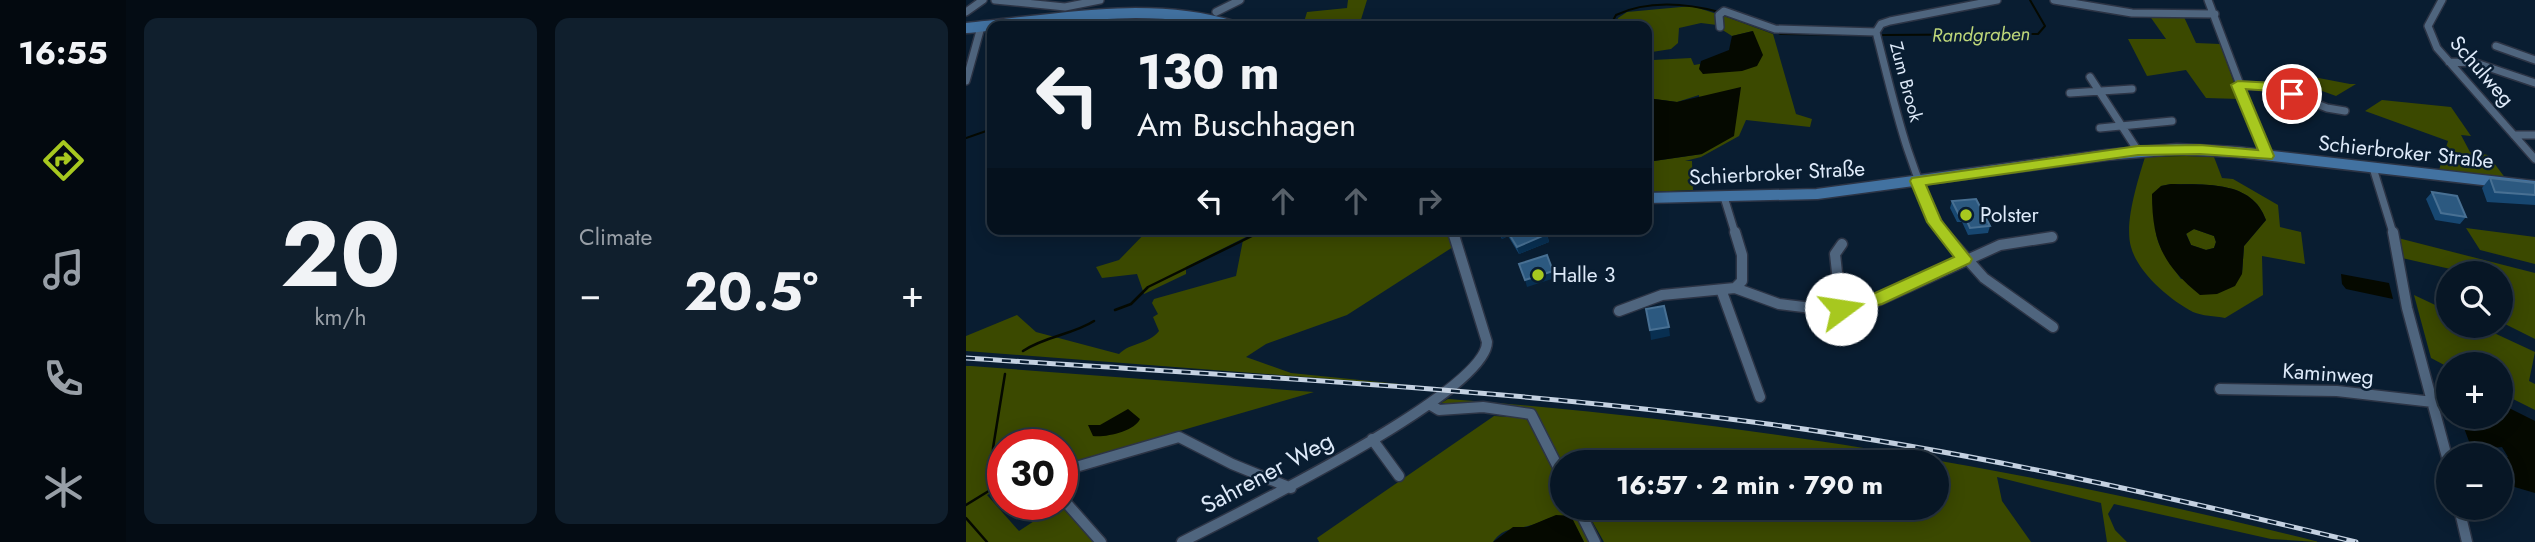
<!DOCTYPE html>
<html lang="en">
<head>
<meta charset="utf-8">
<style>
	body { margin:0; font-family:Jost,sans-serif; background:#101f2d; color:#f1f3f6; height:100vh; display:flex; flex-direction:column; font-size:26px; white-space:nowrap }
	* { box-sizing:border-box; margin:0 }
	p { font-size:23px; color:#989fa7 }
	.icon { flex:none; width:38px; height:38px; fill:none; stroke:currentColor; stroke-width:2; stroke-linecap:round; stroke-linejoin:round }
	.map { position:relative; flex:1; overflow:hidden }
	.drawer { display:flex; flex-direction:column; gap:18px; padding:18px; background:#040c14; width:840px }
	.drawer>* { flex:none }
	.hud { position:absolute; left:21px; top:21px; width:665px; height:214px; border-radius:14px; box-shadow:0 4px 18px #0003,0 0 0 2px #283542; background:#071625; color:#f1f3f6; overflow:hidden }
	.buttons { position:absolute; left:1470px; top:261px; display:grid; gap:14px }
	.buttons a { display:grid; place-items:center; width:77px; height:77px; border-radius:50%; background:#071625; box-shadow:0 4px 18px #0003,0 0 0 2px #283542; font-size:35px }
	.speed { position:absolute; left:21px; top:429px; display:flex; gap:14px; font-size:35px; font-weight:700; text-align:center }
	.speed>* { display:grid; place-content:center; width:91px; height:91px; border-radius:50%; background:#071625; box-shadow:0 4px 18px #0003,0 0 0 2px #283542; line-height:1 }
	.speed .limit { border:10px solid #d22; background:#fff; color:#111 }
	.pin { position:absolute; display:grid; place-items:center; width:60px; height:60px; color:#fff; margin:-30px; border:4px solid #fff; border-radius:50%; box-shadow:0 2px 7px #0007 }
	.me { position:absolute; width:77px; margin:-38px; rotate:76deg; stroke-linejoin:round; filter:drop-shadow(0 0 5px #0008) }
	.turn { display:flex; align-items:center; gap:24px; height:147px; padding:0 35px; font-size:32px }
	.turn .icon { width:91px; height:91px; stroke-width:2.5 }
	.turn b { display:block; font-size:49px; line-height:60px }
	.lanes { display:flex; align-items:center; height:66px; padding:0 35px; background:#0003; justify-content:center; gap:35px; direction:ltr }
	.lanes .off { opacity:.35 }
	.big { font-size:52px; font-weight:700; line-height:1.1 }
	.drawer .card { flex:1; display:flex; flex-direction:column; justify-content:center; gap:10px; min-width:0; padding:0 24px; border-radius:14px; background:#101f2d }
	.drawer .dial { align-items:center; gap:0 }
	.dial b { font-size:91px; line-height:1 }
	.heat { display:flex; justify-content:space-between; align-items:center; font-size:38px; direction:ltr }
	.drawer .tiles { flex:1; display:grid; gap:18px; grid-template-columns:repeat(2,1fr) }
	.trip { position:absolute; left:584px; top:450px; width:399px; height:70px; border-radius:35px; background:#071625; box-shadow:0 4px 18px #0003,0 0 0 2px #283542; font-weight:700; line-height:70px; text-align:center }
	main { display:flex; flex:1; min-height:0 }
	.tab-bar { display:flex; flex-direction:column; width:126px; justify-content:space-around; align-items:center; background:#03090f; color:#989fa7 }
	.tab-bar .icon { width:49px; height:49px }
	.tab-bar .selected { color:#a7c81f }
	.tab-bar b { font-size:32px; color:#f1f3f6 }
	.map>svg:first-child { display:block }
	.green { fill:#3b4900; fill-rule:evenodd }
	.water { fill:#050900; fill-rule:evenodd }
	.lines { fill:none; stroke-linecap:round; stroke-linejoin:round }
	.stream-far1 { stroke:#050900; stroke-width:2 }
	.stream { stroke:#050900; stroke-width:2.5 }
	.street-far1-casing { stroke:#2c3445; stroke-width:10 }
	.street-casing { stroke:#2c3445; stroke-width:13 }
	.secondary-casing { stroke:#2c3445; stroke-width:13 }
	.street-far1 { stroke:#4f657e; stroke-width:7 }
	.street { stroke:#4f657e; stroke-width:10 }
	.secondary { stroke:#4272a1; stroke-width:10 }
	.rail-casing { stroke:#c4d1e1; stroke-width:5 }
	.rail { stroke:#091d31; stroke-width:2.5; stroke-dasharray:9; stroke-linecap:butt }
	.wall { fill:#174771 }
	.shaded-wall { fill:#082f51 }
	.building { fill:#2c5980; stroke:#487093; stroke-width:2 }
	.route { fill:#a7c81f; stroke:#6d8214; stroke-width:2 }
	.poi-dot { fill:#a7c81f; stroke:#091d31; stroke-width:2.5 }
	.labels { text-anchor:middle; stroke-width:5; stroke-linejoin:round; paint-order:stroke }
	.far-street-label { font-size:18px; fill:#deeaf9; stroke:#091d31 }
	.far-water-label { font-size:19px; font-style:italic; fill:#bfd87a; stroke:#091d31 }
	.street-label { font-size:21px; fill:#deeaf9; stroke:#091d31 }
	.poi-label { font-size:21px; fill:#deeaf9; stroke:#091d31; text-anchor:start }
	.near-street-label { font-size:24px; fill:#deeaf9; stroke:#091d31 }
</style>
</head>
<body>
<main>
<nav class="tab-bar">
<b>16:55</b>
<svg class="icon selected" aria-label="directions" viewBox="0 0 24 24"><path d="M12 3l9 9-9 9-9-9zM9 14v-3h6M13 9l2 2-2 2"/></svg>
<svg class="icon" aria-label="music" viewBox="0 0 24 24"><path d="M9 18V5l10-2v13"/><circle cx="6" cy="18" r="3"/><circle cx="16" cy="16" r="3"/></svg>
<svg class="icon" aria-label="phone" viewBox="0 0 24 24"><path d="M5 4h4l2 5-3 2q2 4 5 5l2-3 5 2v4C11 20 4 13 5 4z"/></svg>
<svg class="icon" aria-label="climate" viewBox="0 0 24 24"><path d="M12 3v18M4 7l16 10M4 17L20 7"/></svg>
</nav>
<section class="drawer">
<div class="tiles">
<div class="card dial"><b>20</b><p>km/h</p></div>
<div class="card"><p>Climate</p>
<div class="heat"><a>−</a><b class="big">20.5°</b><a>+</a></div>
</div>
</div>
</section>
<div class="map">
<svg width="1569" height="542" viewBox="0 0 1569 542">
	<rect width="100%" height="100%" fill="#091d31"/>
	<path class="green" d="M382 0H401L393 26H311L338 22 341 12 381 8Z
		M726 6 751 14V25L735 23 713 28 712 43 705 49 686 52 687 60 725 58 728 65 734 64 737 74 787 31 766 36 755 29V15L807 34 830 114 846 119 844 127 780 120 773 136 735 157 719 161H726L727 190 681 192V162L736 154 733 95 711 102 681 98V26H649L652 18 661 12Z
		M1183 15 1218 17 1230 43 1254 44 1274 99 1240 98 1220 70 1181 76 1162 39H1200Z
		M1337 75 1384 84H1390L1370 96 1334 83Z
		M1416 100 1485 107 1505 136 1495 135 1504 152 1522 155 1540 179 1473 170 1482 141 1399 111Z
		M1220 156 1248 157 1256 178 1267 179 1312 205 1314 227 1335 232 1339 264 1296 256 1297 295 1259 318C1249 316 1236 316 1227 312 1204 300 1172 273 1165 247 1158 223 1172 180 1179 157ZM1205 184C1240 185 1286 180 1300 220L1278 246 1276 274 1215 279C1186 238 1185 234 1195 186Z
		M1500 228 1569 237V264L1514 250Z
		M183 229H296L220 267V274L178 294 171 274 136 278 130 267 153 260Z
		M303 229H480L487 247 381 315 300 344 280 357 325 373 443 385 0 351V336L51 315 70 332 153 354C165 342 182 345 193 331L187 317 192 314 186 303 188 299 270 276 277 240Z
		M1228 229 1248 236 1250 242 1248 248 1240 250 1225 245 1220 233Z
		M1432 238 1569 273V339L1535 322V273H1502L1436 258Z
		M1448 295 1482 311V326H1513L1569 352 1563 381 1569 384V410L1535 393V364H1482V367L1465 358Z
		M0 366H5L348 392 96 465V444H37V488L21 495 53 531 94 504 127 542H0Z
		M482 399C777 421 1066 470 1353 542L1305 539 1148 504 1142 514 1149 530 1161 542H1141L1135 503 1031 477 1036 501 1065 542H638L621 512 630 542H618L605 517C586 512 579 522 562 526 548 529 536 528 527 542H353L351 538 528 416 544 417 542 407 475 403ZM597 462H971V508H597Z"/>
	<path class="water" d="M787 31 797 55 791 66 776 71 737 74 733 69 735 61 763 50 766 36Z
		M775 87 768 136 736 154 681 162V98L711 102Z
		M1205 184C1240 185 1286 180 1300 220L1278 246 1276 274 1269 286 1251 294 1234 295C1197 265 1186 242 1186 194L1195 186ZM1228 229 1248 236 1250 242 1248 248 1240 250 1225 245 1220 234Z
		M1375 274 1423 283 1427 299 1380 289 1376 284Z
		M1535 404 1569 421V493L1535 483V461L1542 457 1536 447 1527 448 1526 455H1508L1494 417 1535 416Z
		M162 409 174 419C169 431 139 438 127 436L122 425H134Z
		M590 515 605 516 618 542H527L547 527H561Z"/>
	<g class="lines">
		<path class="stream-far1" d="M776 21 815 34 906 35
			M644 26 650 15C681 0 720 3 753 12
			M917 35 1072 34 1079 26 1064 0
			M0 138 26 129
			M290 233 299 229"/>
		<path class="stream" d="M149 310 165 304 182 287 294 232
			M57 351C79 336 106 335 128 321
			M0 505 26 489 27 448 39 374
			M0 518 21 542"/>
		<defs>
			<path id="street-far1" d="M29 0 99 7 134 0
				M1088 0 1166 13 1249 14
				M1242 0 1301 156
				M1476 0 1462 26 1471 48 1569 159
				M0 12 17 0
				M250 12 274 0
				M754 27 753 15 758 11 809 29 910 32
				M1530 46 1569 60
				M1483 62 1510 63 1569 83
				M1124 77 1172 151
				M0 81 15 27
				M1272 85 1308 87 1361 108 1379 111
				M1104 93 1166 89
				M1134 128 1206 121
				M1548 135H1569
				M1407 168 1427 233
				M758 197 769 233
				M486 229 487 233
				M978 233C942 171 928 102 910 32L915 24 924 21 1031 0"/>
			<path id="street" d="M769 232 776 255V281L769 288
				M977 232 1018 278 1087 327
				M1427 232 1441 308 1482 461
				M756 292 794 397
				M875 309 869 254 876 244
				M653 311 696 295 769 288 813 304 854 309H880L913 300 1034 245 1086 237
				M1254 389 1371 391 1467 402
				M463 404 473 410 517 407 565 414 597 477
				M406 439 433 476
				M96 471 213 437 266 464 325 488
				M96 498 135 542
				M612 508 629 542
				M1493 508 1501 542
				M216 542C266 516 521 393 521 342L487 232"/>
			<path id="secondary" d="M0 28C87 20 182 0 267 26
				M681 198 851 194 1140 155 1211 149 1271 152 1569 186"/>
		</defs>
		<use href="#street-far1" class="street-far1-casing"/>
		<use href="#street" class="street-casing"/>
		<use href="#secondary" class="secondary-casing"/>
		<use href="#street-far1" class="street-far1"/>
		<use href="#street" class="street"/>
		<use href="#secondary" class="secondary"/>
		<defs>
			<path id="rail" d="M0 358C267 376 536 388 802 424 1001 451 1195 495 1390 542"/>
		</defs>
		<use href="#rail" class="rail-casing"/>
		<use href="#rail" class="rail"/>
	</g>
	<path class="wall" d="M1524 178 1569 183V205L1521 202 1516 188Z
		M1466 192 1500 217 1494 224 1469 220 1460 199Z
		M986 201 1024 226 1022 233 1002 235 996 222H991L984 208Z
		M530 229H578L581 234 583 242 553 254 542 236 536 239Z"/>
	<path class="shaded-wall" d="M540 229 542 236 536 239 534 232Z
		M581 234 583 242 553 254 551 247Z
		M587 271 589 278 561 287 559 280Z
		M703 327 704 336 685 340 684 330Z"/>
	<path class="building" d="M1524 178 1569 183V195L1529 192Z
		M1466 192 1491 196 1500 217 1475 213Z
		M1010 199 1024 226 1004 228 998 214 993 215 986 201Z
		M540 229H578L581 234 551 247Z
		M581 255 587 271 559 280 553 264Z
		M698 306 703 327 684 330 680 309Z"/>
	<path class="route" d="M1272 81 1308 83 1332 94 1326 98 1306 91 1280 89 1308 156 1306 159 1234 154 1172 155 960 185 975 220 1006 259 1004 263 916 304 875 315 870 313V304L907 294 988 257 961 222 944 181 946 178 1172 146 1234 145 1292 150 1265 85Z"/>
	<g class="poi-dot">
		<circle cx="1000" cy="215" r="7"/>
		<circle cx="572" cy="275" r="7"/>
	</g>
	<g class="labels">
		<g class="far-street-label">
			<text transform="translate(940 82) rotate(75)" y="6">Zum Brook</text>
		</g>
		<g class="far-water-label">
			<text transform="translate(1015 34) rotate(-1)" y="7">Randgraben</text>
		</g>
		<g class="street-label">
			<text transform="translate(1516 71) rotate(49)" y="7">Schulweg</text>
			<text transform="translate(1440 152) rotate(6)" y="7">Schierbroker Straße</text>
			<text transform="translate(811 173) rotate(-3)" y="7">Schierbroker Straße</text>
			<text transform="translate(1362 374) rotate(4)" y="7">Kaminweg</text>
		</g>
		<g class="poi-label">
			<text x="1014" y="222">Polster</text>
			<text x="586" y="282">Halle 3</text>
		</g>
		<g class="near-street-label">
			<text transform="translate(301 473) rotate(-28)" y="8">Sahrener Weg</text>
		</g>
	</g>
</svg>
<div class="buttons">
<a><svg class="icon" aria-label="search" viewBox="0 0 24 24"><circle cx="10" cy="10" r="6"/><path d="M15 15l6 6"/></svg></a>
<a>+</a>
<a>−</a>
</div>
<div class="speed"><div class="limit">30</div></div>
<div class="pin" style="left:1326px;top:94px;background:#d93025"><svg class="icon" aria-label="arrive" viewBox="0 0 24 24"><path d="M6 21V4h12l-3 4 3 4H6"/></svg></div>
<svg class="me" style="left:875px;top:309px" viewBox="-20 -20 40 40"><circle r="19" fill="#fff"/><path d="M0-13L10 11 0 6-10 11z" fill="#a7c81f"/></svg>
<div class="trip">16:57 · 2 min · 790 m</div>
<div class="hud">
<div class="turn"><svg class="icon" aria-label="left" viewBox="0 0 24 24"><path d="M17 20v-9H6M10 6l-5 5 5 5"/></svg><div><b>130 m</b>Am Buschhagen</div></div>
<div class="lanes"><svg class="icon" aria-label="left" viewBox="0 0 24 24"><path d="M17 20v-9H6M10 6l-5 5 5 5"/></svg><svg class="icon off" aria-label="ahead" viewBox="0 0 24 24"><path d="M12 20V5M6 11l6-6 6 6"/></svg><svg class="icon off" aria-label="ahead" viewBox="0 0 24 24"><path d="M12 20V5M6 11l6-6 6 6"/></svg><svg class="icon off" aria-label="right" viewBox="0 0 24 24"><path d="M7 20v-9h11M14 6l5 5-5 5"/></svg></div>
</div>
</div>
</main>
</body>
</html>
